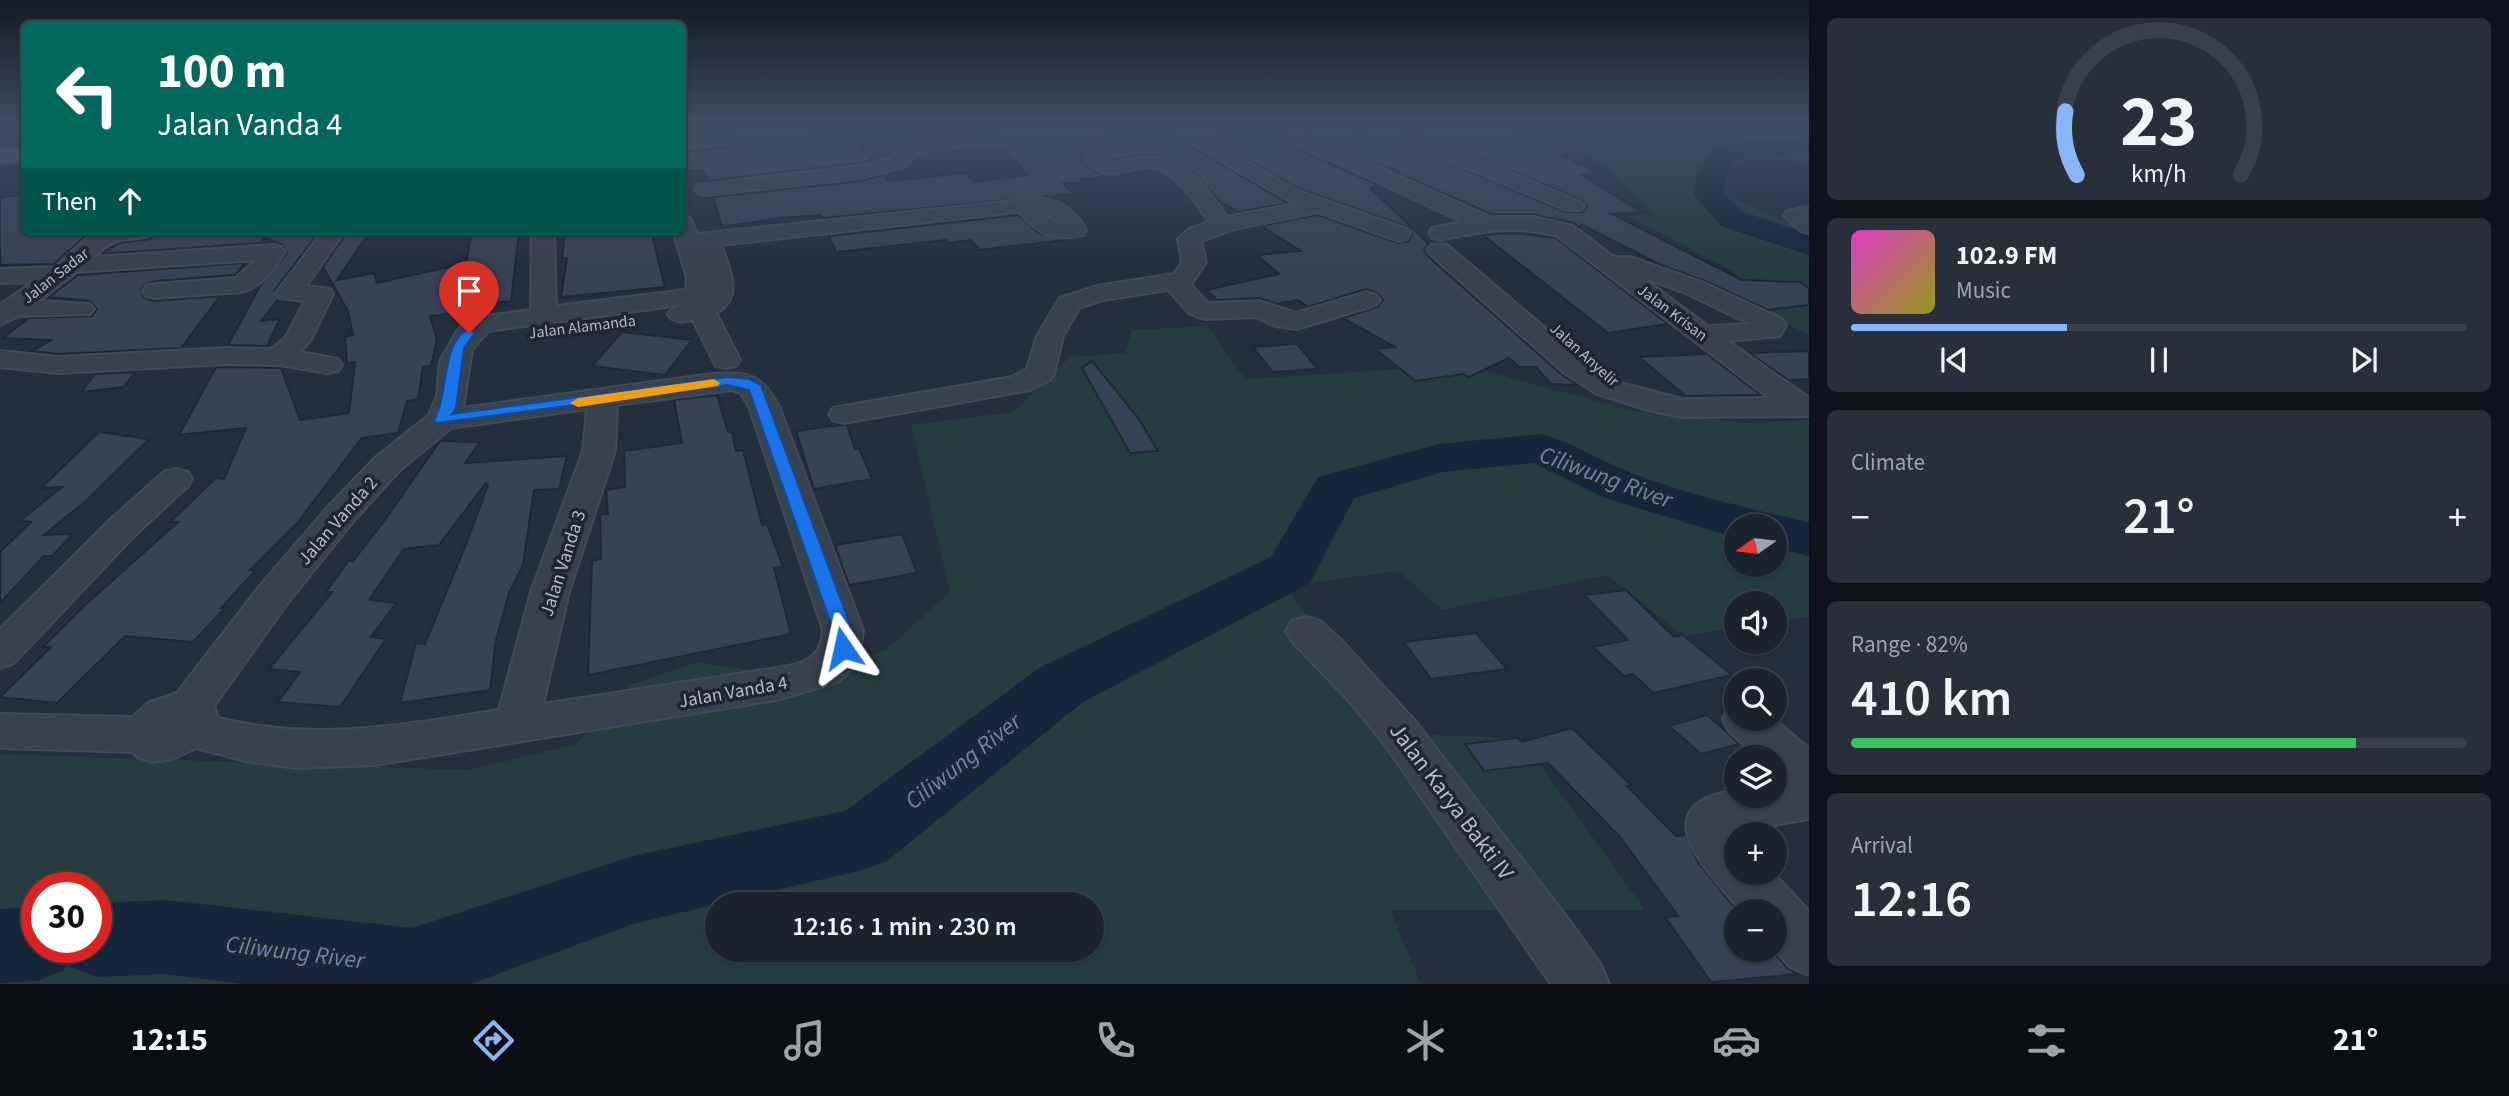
<!DOCTYPE html>
<html lang="en">
<head>
<meta charset="utf-8">
<style>
	body { margin:0; font-family:"Source Sans 3",sans-serif; background:#282f3a; color:#f1f3f6; height:100vh; display:flex; flex-direction:column; font-size:26px; white-space:nowrap }
	* { box-sizing:border-box; margin:0 }
	p { font-size:23px; color:#a0a4aa }
	.icon { flex:none; width:38px; height:38px; fill:none; stroke:currentColor; stroke-width:2; stroke-linecap:round; stroke-linejoin:round }
	.map { position:relative; flex:1; overflow:hidden }
	.sheet { display:flex; flex-direction:column; gap:18px; padding:18px; background:#0f1319; width:700px }
	.sheet>* { flex:none }
	.hud { position:absolute; left:21px; top:21px; width:665px; height:214px; border-radius:10px; box-shadow:0 2px 5px #0004,0 0 0 2px #39404a; background:#00695c; color:#fff; overflow:hidden }
	.needle { width:46px; rotate:256deg }
	.controls { position:absolute; left:1724px; top:514px; display:grid; gap:14px }
	.controls a { display:grid; place-items:center; width:63px; height:63px; border-radius:50%; background:#1b232e; box-shadow:0 2px 5px #0004,0 0 0 2px #39404a; font-size:35px }
	.speed { position:absolute; left:21px; top:872px; display:flex; gap:14px; font-size:35px; font-weight:700; text-align:center }
	.speed>* { display:grid; place-content:center; width:91px; height:91px; border-radius:50%; background:#1b232e; box-shadow:0 2px 5px #0004,0 0 0 2px #39404a; line-height:1 }
	.speed .limit { border:10px solid #d22; background:#fff; color:#111 }
	.pin { position:absolute; display:grid; place-items:center; width:60px; height:60px; color:#fff; margin:-72px -30px; border-radius:50% 50% 50% 0; rotate:-45deg; box-shadow:0 0 7px #0007 }
	.pin .icon { rotate:45deg }
	.me { position:absolute; width:77px; margin:-38px; rotate:349deg; stroke-linejoin:round; filter:drop-shadow(0 0 5px #0008) }
	.turn { display:flex; align-items:center; gap:24px; height:147px; padding:0 21px; font-size:32px }
	.turn .icon { width:91px; height:91px; stroke-width:2.5 }
	.turn b { display:block; font-size:49px; line-height:60px }
	.then { display:flex; align-items:center; height:66px; padding:0 21px; background:#0003; gap:14px; font-size:26px }
	.big { font-size:52px; font-weight:600; line-height:1.1 }
	.sheet .card { flex:1; display:flex; flex-direction:column; justify-content:center; gap:10px; min-width:0; padding:0 24px; border-radius:10px; background:#282f3a }
	.sheet .dial { align-items:center; gap:0 }
	.dial svg { height:182px; overflow:visible; fill:none; stroke:#39404a; stroke-width:7; stroke-linecap:round; text-anchor:middle }
	.dial text { fill:#f1f3f6; stroke:none }
	.song { display:flex; align-items:center; gap:21px }
	.cover { width:84px; height:84px; border-radius:10px; background:linear-gradient(135deg,hsl(310 70% 55%),hsl(60 70% 35%)) }
	.played { height:7px; border-radius:4px; background:linear-gradient(90deg,#8ab4f8 35%,#39404a 35%) }
	.keys { display:flex; justify-content:space-around; direction:ltr }
	.heat { display:flex; justify-content:space-between; align-items:center; font-size:38px; direction:ltr }
	.charge { height:10px; border-radius:5px; background:linear-gradient(90deg,#34c759 82%,#39404a 0) }
	.trip { position:absolute; left:705px; top:892px; width:399px; height:70px; border-radius:35px; background:#1b232e; box-shadow:0 2px 5px #0004,0 0 0 2px #39404a; font-weight:600; line-height:70px; text-align:center }
	.dock { display:flex; height:112px; justify-content:space-around; align-items:center; background:#0b0e12; color:#a0a4aa }
	.dock .icon { width:49px; height:49px }
	.dock .active { color:#8ab4f8 }
	.dock b { font-size:32px; color:#f1f3f6 }
	main { display:flex; flex:1; min-height:0 }
	.map>svg:first-child { display:block }
	.green { fill:#263c3f; fill-rule:evenodd }
	.lines { fill:none; stroke-linecap:round; stroke-linejoin:round }
	.river { fill:#17263c; fill-rule:evenodd }
	.building { fill:#364354; stroke:#1f2835; stroke-width:2 }
	.minor-casing { stroke:#414a57; stroke-width:4 }
	.major-casing { stroke:#414a57; stroke-width:4 }
	.minor { fill:#38414e; fill-rule:evenodd }
	.major { fill:#56606e; fill-rule:evenodd }
	.route { fill:#1a73e8; stroke:#114b97; stroke-width:2 }
	.slow { fill:#f59e0b }
	.labels { text-anchor:middle; stroke-width:7; stroke-linejoin:round; paint-order:stroke }
	.far-street-label { font-size:16px; fill:#b4bcc9; stroke:#1d2633 }
	.street-label { font-size:19px; fill:#b4bcc9; stroke:#1d2633 }
	.near-street-label { font-size:23px; fill:#b4bcc9; stroke:#1d2633 }
	.near-water-label { font-size:24px; font-style:italic; fill:#6d86a8; stroke:#1d2633 }
</style>
</head>
<body>
<main>
<div class="map">
<svg width="1809" height="984" viewBox="0 0 1809 984">
	<rect width="100%" height="100%" fill="#242f3e"/>
	<path class="green" d="M1545 126H1809V163L1753 156 1729 170 1726 195 1809 232V336L1765 310 1734 272 1628 216 1656 215 1606 168Z
		M1208 326 1245 379 1463 365 1633 411 1747 423 1809 420V617L1775 622 1774 604H1736V628L1684 636 1607 575 1442 610 1399 571 1284 586 1402 734 1521 738 1645 910H1390L1421 984H0V754L469 770 576 744 630 685 698 662 799 678 886 650 950 592 911 425 1013 412 1070 357 1125 353 1132 330ZM1736 527H1774V565H1736ZM37 887H96V947H37ZM718 905H1092V950H718Z"/>
	<g class="lines">
		<path class="river" d="M1809 136V152L1734 159 1727 175 1724 193 1743 212 1809 234V255L1721 226 1694 195 1697 175 1714 146Z
			M1541 434C1576 443 1607 465 1641 477 1696 496 1753 510 1809 522V556L1774 548V527H1736V538L1605 498 1534 463 1443 472 1354 498 1310 583 1083 702 887 861 862 870 633 924 471 984H243L165 974 96 977 69 966 67 963 64 970 37 981 0 983V909L37 907V947H96V903L165 900 412 928 633 856 845 811 1039 668 1271 557 1318 477 1439 444Z"/>
	</g>
	<path class="building" d="M1259 126H1355L1360 132 1466 170 1565 212H1582L1587 206 1581 200 1482 158 1392 126H1508L1570 154 1560 155 1599 173 1581 175 1642 212 1612 214 1742 280 1800 282 1809 288V305L1768 310 1705 281 1661 265 1581 224 1579 228 1574 223 1533 214H1491L1402 175 1391 166 1388 169 1346 150 1292 131 1281 139 1286 145 1376 184 1371 189 1429 244 1424 250 1429 257 1561 374 1578 385 1551 384 1536 367H1519L1509 358 1469 377 1463 374 1416 381 1375 349 1395 347 1343 318 1378 307 1383 300 1377 293 1366 289 1308 307 1298 300 1277 304 1260 298 1217 300 1206 290 1279 274 1257 255 1301 251 1261 226 1318 215 1398 243 1408 242 1412 235 1408 227 1299 189 1216 141 1272 133Z
		M1139 132H1165L1288 203 1238 212 1218 200 1198 176 1178 161 1154 154 1112 159 1106 155 1104 144 1096 137Z
		M802 138 812 145 857 142 872 161 708 181 704 170 682 172V152Z
		M1069 140 1082 152V160L1092 170 1103 175 1125 174 1127 176 1081 179 1083 183 1063 184 1074 194 822 218 821 215 781 218 722 227 713 197 861 181 884 175 888 181 966 173 974 182 1028 175 1001 146Z
		M24 195V231H91L54 264 0 265V197Z
		M1018 215 1039 233 1065 240 980 250 971 240 948 243 946 240 836 252 829 236Z
		M186 231H320L274 291 278 300 261 321 280 319 267 346 228 345 260 286 287 253 282 244 264 238 261 243 101 254 120 243 150 239 153 235Z
		M348 231H370L337 280 374 273 377 283 466 263 472 231H519L511 301 478 305V311L430 316 437 339 431 366 423 367 418 399 407 401 398 433 362 438 298 522 250 570 255 571 221 608H225L193 642 125 636 57 703 0 697 51 647H43L85 605 178 522H170L216 478 224 479 246 428 179 435 216 367 281 368 300 420 349 413 355 362 347 363 345 337 353 335 348 311 323 267Z
		M565 231H651L665 287 561 297 567 258H562Z
		M1513 233 1556 238 1668 324 1608 333 1483 235Z
		M245 263 235 275 155 281 144 285 141 290 144 297 154 301 220 296 181 348 59 354 32 351 51 340 3 338 29 318 92 316 97 309 90 301 49 297 78 275Z
		M622 332 692 340 665 375 592 366Z
		M1297 344 1318 369 1273 372 1253 347Z
		M1809 351V379L1788 380 1749 353Z
		M1707 354 1761 395 1686 396 1639 357Z
		M1092 361 1139 419 1158 451 1130 453 1082 368Z
		M135 372 124 387 81 392 95 374Z
		M717 395 728 432H732L736 451 743 450 762 525 767 524 783 567 774 568 791 634 588 675 592 561 601 559 600 515 608 514 606 490 625 487 624 451 682 443 674 400Z
		M840 425H847L855 449 859 448 872 479 814 489 796 431Z
		M99 432 149 439 88 499 44 535 73 534 52 556H44L0 603V552L31 522 20 521 62 487 41 488Z
		M440 441 480 442 465 463 567 456 559 489 534 490 523 565 509 593 496 640 490 690 400 703 416 643 425 644 467 542 488 485 486 483 439 545 404 549 369 600 396 603 371 637 386 639 340 707 278 702 300 672 269 669 332 592H326L349 560 353 561 382 524Z
		M902 534 917 573 849 585 835 545Z
		M1626 590 1674 637 1683 635 1732 675 1653 693 1633 674 1624 676 1593 647 1628 640 1584 595Z
		M1476 633 1507 669 1431 679 1404 642Z
		M1707 715 1727 732 1739 744 1701 754 1669 726Z
		M1572 728 1631 785 1627 786 1676 836 1686 835 1697 861 1738 912H1736V950H1772L1788 969 1798 974 1711 982 1665 917 1678 916 1620 837 1548 763 1484 771 1465 744 1518 738 1522 742Z"/>
	<g class="lines">
		<defs>
			<path id="minor" d="M792 126H810L814 130 805 135 682 149V137Z
				M1053 126H1136L1127 131 1089 135 1102 146 1104 156 1111 162C1126 162 1140 156 1154 157 1187 157 1210 193 1227 217L1295 204 1161 126H1238L1229 131 1200 135 1298 191 1407 229 1410 234 1407 239 1399 241 1318 212 1234 229 1201 241 1206 262 1191 285 1208 303 1260 301 1296 313 1367 292 1376 295 1380 300 1376 305 1297 329 1275 326 1256 317 1205 319 1196 316 1189 313 1168 290 1102 300 1079 308 1063 336 1054 374 1050 380 1030 390 844 423 833 420 829 414 833 408 1012 377 1027 369 1037 336 1060 298 1097 286 1174 274 1182 262 1178 239 1189 229 1209 222C1197 205 1180 178 1160 170 1133 158 1110 192 1084 158L1085 151 1070 137 931 150 915 156 903 167 861 178 705 195 698 193 695 189 698 185 861 166 889 159 901 148 929 139Z
				M1358 126H1384L1481 160 1580 202 1584 206 1580 210H1566L1467 168 1361 130Z
				M1293 133 1345 152 1490 217H1533L1573 226 1614 257H1630L1704 283 1782 319 1786 325 1780 336 1728 341 1809 398V416L1682 417 1648 410 1597 394 1563 372 1431 255 1427 250 1431 245H1447L1583 360 1617 382 1682 399 1769 398 1557 236C1518 225 1479 231 1440 240L1432 238 1429 233 1432 228 1463 222 1331 160 1287 143 1284 139ZM1642 277 1686 293 1750 324 1708 326Z
				M1041 198C1062 201 1076 211 1086 230L1083 235C1054 242 1038 234 1019 212L721 245C730 269 744 298 716 313L740 360 736 366 726 368 716 366 693 320 681 322 672 319 668 314 672 309 680 305 557 322V331L553 337 544 339 535 337 531 325 488 331 472 350 463 408 712 374C749 371 763 375 780 409L863 630C861 651 855 668 838 682L776 700 375 765 296 768 246 761 196 748 172 759 153 762 137 757 134 752 0 748V714L133 717 148 703 177 693 259 587 327 508 376 457 429 415 437 396 440 361 457 331 471 318 531 310 532 231H554L556 306 686 290 687 278 673 231H682V217L690 218 697 234ZM1040 210 1049 214 1062 225 1054 222ZM732 390 741 393 750 409 823 630C821 653 812 661 789 666L543 704 569 592 615 451 617 405ZM587 409 583 451 531 592 499 710C401 725 316 742 218 718L214 706 286 605 351 524 399 471 451 428Z
				M1809 207V233L1801 231 1784 216 1787 211Z
				M95 231H152L149 236C120 243 118 234 94 257L273 245 281 247 285 252C274 269 262 287 242 292L155 298 146 296 143 291 146 286 155 284 236 278 256 260 77 272 39 301 90 304 94 309 90 314 19 316 0 325V305L33 282 0 283V269L55 267Z
				M323 231H345L306 286 330 289 333 294 310 341 300 352 338 359 342 365 338 371 328 373 279 365 226 364 59 373 0 367V351L59 357 226 348 272 349 286 337 305 301 279 298 276 293Z
				M176 469 188 472 192 479 188 486 134 536 14 663 0 668V629L110 520 164 472Z
				M1306 617 1320 621 1342 641 1415 721 1569 920 1601 965 1609 984H1551L1385 745 1351 703 1292 641 1286 631 1292 621Z
				M1736 705V719H1774L1809 749V819L1736 831 1739 835H1736V873H1773L1809 911V975L1790 967 1774 949V912H1742C1708 872 1639 805 1736 790V796H1774V784L1786 783 1774 773V758H1758L1729 731 1723 719 1729 707Z"/>
			<path id="major" d="M0 149H24V161L0 163Z"/>
		</defs>
		<use href="#minor" class="minor-casing"/>
		<use href="#major" class="major-casing"/>
		<use href="#minor" class="minor"/>
		<use href="#major" class="major"/>
	</g>
	<linearGradient id="sky" x2="0" y2="1"><stop stop-color="#141a22"/><stop offset="0.48" stop-color="#3f4d63"/><stop offset="1" stop-color="#3f4d63" stop-opacity="0"/></linearGradient>
	<rect width="1809" height="264" fill="url(#sky)"/>
	<path class="route" d="M469 329 475 333 464 348 456 408 452 414 728 377 749 379 761 385 852 630 853 648 850 653H836L833 648V630L749 390 728 385 437 423 434 420C449 396 441 340 469 329Z"/>
	<path class="slow" d="M714 379 720 383 718 386 578 407 570 403 578 398Z"/>
	<g class="labels">
		<g class="far-street-label">
			<text transform="translate(55 275) rotate(-38)" y="6">Jalan Sadar</text>
			<text transform="translate(1673 312) rotate(37)" y="6">Jalan Krisan</text>
			<text transform="translate(582 326) rotate(-7)" y="6">Jalan Alamanda</text>
			<text transform="translate(1585 354) rotate(42)" y="6">Jalan Anyelir</text>
		</g>
		<g class="street-label">
			<text transform="translate(337 520) rotate(-49)" y="7">Jalan Vanda 2</text>
			<text transform="translate(562 563) rotate(-72)" y="7">Jalan Vanda 3</text>
			<text transform="translate(733 691) rotate(-10)" y="7">Jalan Vanda 4</text>
		</g>
		<g class="near-street-label">
			<text transform="translate(1452 801) rotate(53)" y="8">Jalan Karya Bakti IV</text>
		</g>
		<g class="near-water-label">
			<text transform="translate(1606 477) rotate(20)" y="8">Ciliwung River</text>
			<text transform="translate(963 761) rotate(-38)" y="8">Ciliwung River</text>
			<text transform="translate(295 952) rotate(7)" y="8">Ciliwung River</text>
		</g>
	</g>
</svg>
<div class="controls">
<a><svg class="needle" viewBox="-14 -14 28 28"><path d="M0-13l5 13h-10z" fill="#e53935"/><path d="M0 13l5-13h-10z" fill="#a0a4aa"/></svg></a>
<a><svg class="icon" aria-label="sound" viewBox="0 0 24 24"><path d="M4 9h4l5-4v14l-5-4H4zM17 9q2 3 0 6"/></svg></a>
<a><svg class="icon" aria-label="search" viewBox="0 0 24 24"><circle cx="10" cy="10" r="6"/><path d="M15 15l6 6"/></svg></a>
<a><svg class="icon" aria-label="layers" viewBox="0 0 24 24"><path d="M12 4l9 5-9 5-9-5zM3 14l9 5 9-5"/></svg></a>
<a>+</a>
<a>−</a>
</div>
<div class="speed"><div class="limit">30</div></div>
<div class="pin" style="left:469px;top:333px;background:#d93025"><svg class="icon" aria-label="arrive" viewBox="0 0 24 24"><path d="M6 21V4h12l-3 4 3 4H6"/></svg></div>
<svg class="me" style="left:843px;top:648px" viewBox="-20 -20 40 40"><path d="M0-17L14 15 0 8-14 15z" fill="#1a73e8" stroke="#fff" stroke-width="4"/></svg>
<div class="trip">12:16 · 1 min · 230 m</div>
<div class="hud">
<div class="turn"><svg class="icon" aria-label="left" viewBox="0 0 24 24"><path d="M17 20v-9H6M10 6l-5 5 5 5"/></svg><div><b>100 m</b>Jalan Vanda 4</div></div>
<div class="then">Then<svg class="icon" aria-label="ahead" viewBox="0 0 24 24"><path d="M12 20V5M6 11l6-6 6 6"/></svg></div>
</div>
</div>
<section class="sheet">
<div class="card dial"><svg viewBox="0 0 100 80">
<path d="M14 69A42 42 0 1 1 86 69"/>
<path d="M14 69A42 42 0 0 1 9 41" stroke="#8ab4f8"/>
<text x="50" y="56" font-size="32" font-weight="700">23</text>
<text x="50" y="72" font-size="11">km/h</text>
</svg></div>
<div class="card">
<div class="song"><i class="cover"></i><div><b>102.9 FM</b><p>Music</p></div></div>
<div class="played"></div>
<div class="keys"><svg class="icon" aria-label="previous" viewBox="0 0 24 24"><path d="M18 5L8 12l10 7zM5 5v14"/></svg><svg class="icon" aria-label="pause" viewBox="0 0 24 24"><path d="M8 5v14M16 5v14"/></svg><svg class="icon" aria-label="next" viewBox="0 0 24 24"><path d="M6 5l10 7-10 7zM19 5v14"/></svg></div>
</div>
<div class="card"><p>Climate</p>
<div class="heat"><a>−</a><b class="big">21°</b><a>+</a></div>
</div>
<div class="card"><p>Range · 82%</p><b class="big">410 km</b><div class="charge"></div></div>
<div class="card"><p>Arrival</p><b class="big">12:16</b></div>
</section>
</main>
<nav class="dock">
<b>12:15</b>
<svg class="icon active" aria-label="directions" viewBox="0 0 24 24"><path d="M12 3l9 9-9 9-9-9zM9 14v-3h6M13 9l2 2-2 2"/></svg>
<svg class="icon" aria-label="music" viewBox="0 0 24 24"><path d="M9 18V5l10-2v13"/><circle cx="6" cy="18" r="3"/><circle cx="16" cy="16" r="3"/></svg>
<svg class="icon" aria-label="phone" viewBox="0 0 24 24"><path d="M5 4h4l2 5-3 2q2 4 5 5l2-3 5 2v4C11 20 4 13 5 4z"/></svg>
<svg class="icon" aria-label="climate" viewBox="0 0 24 24"><path d="M12 3v18M4 7l16 10M4 17L20 7"/></svg>
<svg class="icon" aria-label="car" viewBox="0 0 24 24"><path d="M5 17H2v-5l4-1 3-4h7l3 4 3 1v5h-3M9 17h6M6 11h13"/><circle cx="7" cy="17" r="2"/><circle cx="17" cy="17" r="2"/></svg>
<svg class="icon" aria-label="filters" viewBox="0 0 24 24"><path d="M4 7h16M4 17h16"/><circle cx="9" cy="7" r="2"/><circle cx="15" cy="17" r="2"/></svg>
<b>21°</b>
</nav>
</body>
</html>
